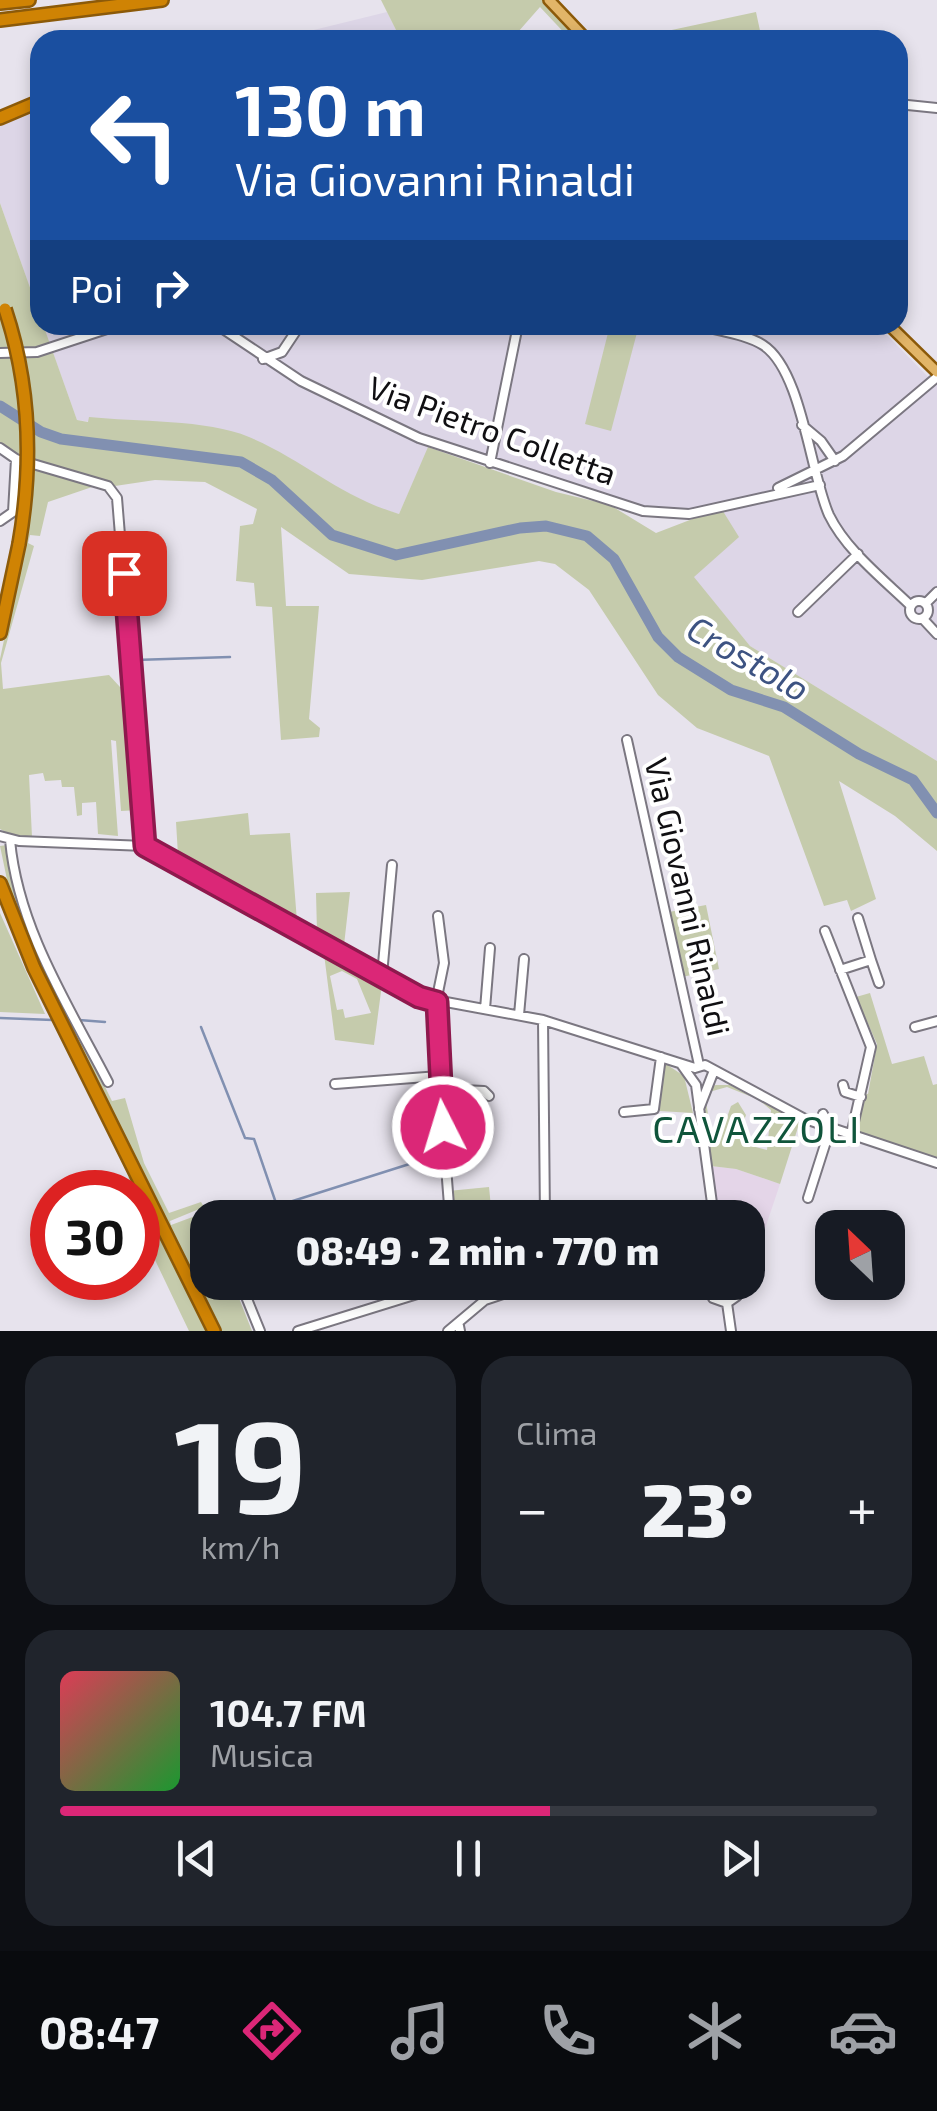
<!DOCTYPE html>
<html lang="it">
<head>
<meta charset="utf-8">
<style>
	body { margin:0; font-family:"Exo 2",sans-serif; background:#20242c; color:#f1f3f6; height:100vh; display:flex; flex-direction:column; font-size:38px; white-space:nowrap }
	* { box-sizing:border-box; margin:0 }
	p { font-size:32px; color:#9ea1a6 }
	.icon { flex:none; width:55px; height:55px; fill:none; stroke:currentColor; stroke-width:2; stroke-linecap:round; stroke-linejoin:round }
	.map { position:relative; height:1331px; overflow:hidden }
	.sheet { display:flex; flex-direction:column; gap:25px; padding:25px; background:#0d0f14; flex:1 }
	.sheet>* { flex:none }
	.banner { position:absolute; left:30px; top:30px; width:878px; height:305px; border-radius:30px; box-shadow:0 5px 15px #0003; background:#1a4fa0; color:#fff; overflow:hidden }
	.needle { width:65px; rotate:335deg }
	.fabs { position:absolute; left:815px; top:1210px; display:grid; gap:20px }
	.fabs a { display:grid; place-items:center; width:90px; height:90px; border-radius:20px; background:#171b24; box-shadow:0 5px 15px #0003; font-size:50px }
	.speed { position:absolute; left:30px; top:1170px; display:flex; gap:20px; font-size:50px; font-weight:700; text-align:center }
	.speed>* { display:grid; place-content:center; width:130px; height:130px; border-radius:50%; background:#171b24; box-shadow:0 5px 15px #0003; line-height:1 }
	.speed .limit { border:15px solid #d22; background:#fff; color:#111 }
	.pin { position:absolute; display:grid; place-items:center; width:85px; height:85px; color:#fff; margin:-42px; border-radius:20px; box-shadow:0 5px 15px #0006 }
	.me { position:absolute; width:110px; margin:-55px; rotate:355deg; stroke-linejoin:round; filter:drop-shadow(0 0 8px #0008) }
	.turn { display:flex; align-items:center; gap:35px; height:210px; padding:0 40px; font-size:45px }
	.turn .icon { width:130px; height:130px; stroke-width:2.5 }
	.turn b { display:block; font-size:70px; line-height:85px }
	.then { display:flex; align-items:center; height:95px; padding:0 40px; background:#0003; gap:20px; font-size:38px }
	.big { font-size:75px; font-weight:800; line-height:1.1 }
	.sheet .widget { flex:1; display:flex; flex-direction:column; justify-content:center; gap:15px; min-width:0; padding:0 35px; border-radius:30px; background:#20242c }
	.sheet .dial { align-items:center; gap:0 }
	.dial b { font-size:130px; line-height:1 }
	.song { display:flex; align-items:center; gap:30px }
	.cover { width:120px; height:120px; border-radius:15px; background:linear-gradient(135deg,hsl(350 70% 55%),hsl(130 70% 35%)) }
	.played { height:10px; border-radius:5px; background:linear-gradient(90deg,#db2777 60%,#363941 60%) }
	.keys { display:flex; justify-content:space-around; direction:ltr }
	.heat { display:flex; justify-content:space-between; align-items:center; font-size:55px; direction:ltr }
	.sheet .tiles { flex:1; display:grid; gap:25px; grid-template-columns:1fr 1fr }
	.widget:last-child { grid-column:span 2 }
	.trip { position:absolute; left:190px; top:1200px; width:575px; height:100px; border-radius:30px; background:#171b24; box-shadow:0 5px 15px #0003; font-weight:800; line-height:100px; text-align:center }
	.tab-bar { display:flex; height:160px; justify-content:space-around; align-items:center; background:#090b0e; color:#9ea1a6 }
	.tab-bar .icon { width:70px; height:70px }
	.tab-bar .active { color:#db2777 }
	.tab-bar b { font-size:45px; color:#f1f3f6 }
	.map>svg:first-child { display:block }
	.built { fill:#ddd6e7 }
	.education { fill:#e4d5e8 }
	.green { fill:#c5cbac; fill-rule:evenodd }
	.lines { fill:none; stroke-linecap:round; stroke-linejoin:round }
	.stream { stroke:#8190b1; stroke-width:2.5 }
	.river { stroke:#8190b1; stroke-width:11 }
	.minor-casing { stroke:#7b7781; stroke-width:12 }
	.major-casing { stroke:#8c5a09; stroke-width:14 }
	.highway-casing { stroke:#8c5a09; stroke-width:16 }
	.minor { stroke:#fff; stroke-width:8 }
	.major { stroke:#e2b568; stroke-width:9 }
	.highway { stroke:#cf8304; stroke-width:11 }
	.highway-bridge-casing { stroke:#8c5a09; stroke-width:16; stroke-linecap:butt }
	.highway-bridge { stroke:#cf8304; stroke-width:11 }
	.route-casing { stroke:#8e194d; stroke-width:25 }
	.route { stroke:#db2777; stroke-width:18 }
	.labels { text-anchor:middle; stroke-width:8; stroke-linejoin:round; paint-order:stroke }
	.street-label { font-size:32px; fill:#100f12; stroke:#fff }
	.water-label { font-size:35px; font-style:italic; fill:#3d5382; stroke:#fff }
	.quarter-label { font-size:38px; letter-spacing:2.5px; fill:#10553b; stroke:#fff }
</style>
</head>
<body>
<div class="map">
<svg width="937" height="1331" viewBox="0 0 937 1331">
	<rect width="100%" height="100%" fill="#e7e3ed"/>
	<path class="built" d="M387 12 401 40H273Z
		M40 97V316L0 203V113Z
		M43 325H877L937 386V761L750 646 693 577 710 511H643L431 442 399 514 365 504 321 501 237 442 77 420Z"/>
	<path class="education" d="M711 1166 736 1169 780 1184 750 1273 748 1218 718 1217Z"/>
	<path class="green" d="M381 0H549L587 40H571L540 7 511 40H401Z
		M756 12 762 40H669L667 31Z
		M0 203 77 420 88 422 89 417C136 422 207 419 249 437 304 460 337 495 399 514L428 447 556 492 610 505 656 533 721 508 739 537 694 577 750 646 937 761V851L895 816 839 781 876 899 851 911 847 900 824 906 769 756 697 728 658 695 589 590 555 564 539 561 422 580 349 574 281 527 286 606H319L309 719 320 728 319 737 281 740 272 607 256 606 254 583 236 581 240 526 253 524 257 509 205 482 155 480 115 486 19 459 0 447Z
		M610 325H639L611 431 585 424Z
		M35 467 95 486 48 502 40 536 30 535 28 543 34 546 1 663 3 689 109 675 120 687H133L140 810 121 811 116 741 111 740 118 836 98 834 96 802 82 803V815L77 816 74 787H62L61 780 45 781 43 773 29 775 32 837H15L0 829V659L31 512Z
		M248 813 250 835 290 833 297 921 178 855 176 822Z
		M7 845 24 922 112 1101 125 1098 144 1163 169 1213 201 1202 204 1207 170 1221 171 1225 206 1212 208 1282 233 1283 252 1331H221L196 1284 27 938 10 894 0 846Z
		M350 892 344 945 317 932 316 893Z
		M706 905 719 969 682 977 669 912Z
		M0 913 45 1014 0 1012Z
		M324 954 382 984 374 1045 335 1040ZM342 971 357 979 371 1013 345 1018 343 1009 337 1010 330 976Z
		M870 993 892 1064 924 1056 933 1085 937 1084V1163L851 1135 862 1093 868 1094 877 1044 856 997Z
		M666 1064 684 1076 693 1113 659 1111 662 1066Z
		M716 1085H730L752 1097 727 1087 709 1092 706 1102 712 1138 720 1137 731 1106 738 1102 746 1115 740 1132 753 1140 752 1146 767 1150 771 1110 759 1100 800 1121 780 1184 736 1169 711 1166 703 1110 709 1087Z
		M128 1177 134 1180 208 1331H189L144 1237 155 1231Z
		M489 1187 492 1217H450L448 1191Z"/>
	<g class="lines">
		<path class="stream" d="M136 694 135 660 230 657
			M0 1018 53 1020
			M79 1020 105 1022
			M201 1027 245 1138 254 1139 277 1206 441 1154
			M748 1272 750 1273
			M458 1284 459 1295"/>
		<path class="river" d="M0 406 41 432 61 439 241 462 272 480 332 535 396 555 520 528 546 526 587 536 614 559 658 637 678 657 731 690 784 707 859 754 913 780 937 813"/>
		<defs>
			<path id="minor" d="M898 104 937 108
				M217 325 301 381 419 438 643 511 689 514 820 485
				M698 325C718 331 746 334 763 345 802 370 810 473 829 515 846 550 883 579 911 606
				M0 353 37 352 119 325
				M263 359 282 352 300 325
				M802 425 821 441 835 461
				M0 448 16 459 108 486 117 498 145 846
				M490 463 518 325
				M778 488 843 456 937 377
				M0 521 13 512 16 459
				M910 610a9 9 0 1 1 18 0a9 9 0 1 1-18 0Z
				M926 603 937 592
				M798 612 858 554
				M923 619 937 634
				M627 740 699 1065
				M0 836 19 841 145 846 419 997 543 1020 695 1068 705 1065 805 1119 937 1163
				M10 840C18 928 68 1005 108 1082
				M438 916 444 963 434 1012 450 1218
				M825 931 871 1047 851 1135
				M871 960 879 983
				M840 970 871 960 858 918
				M382 975 392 865
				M485 1009 490 948
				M519 1015 524 959
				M543 1020 545 1218
				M915 1027 937 1021
				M681 1064 696 1085 714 1218
				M335 1084 439 1076
				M843 1085 845 1092 861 1097
				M440 1089 484 1091 489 1096
				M699 1109 713 1073
				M624 1112 654 1109 661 1057
				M808 1198 830 1129 823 1114
				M240 1282 260 1331
				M566 1282 710 1291
				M711 1282 713 1298 727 1303
				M727 1303 731 1331
				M727 1303 737 1296 738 1282
				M459 1326 460 1331
				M298 1331 456 1282
				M448 1331 485 1300 539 1282"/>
			<path id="major" d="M549 0 587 40
				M889 325 937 372"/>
			<path id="highway" d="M0 3 29 0
				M0 20 162 0
				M0 118 40 101
				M0 633 19 544
				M0 883 34 968 214 1331"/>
		</defs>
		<use href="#minor" class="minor-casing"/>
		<use href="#major" class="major-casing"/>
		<use href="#highway" class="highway-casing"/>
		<use href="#minor" class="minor"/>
		<use href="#major" class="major"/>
		<use href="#highway" class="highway"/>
		<defs>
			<path id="highway-bridge" d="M5 309C31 387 33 464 19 544"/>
		</defs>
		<use href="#highway-bridge" class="highway-bridge-casing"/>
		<use href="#highway-bridge" class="highway-bridge"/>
	</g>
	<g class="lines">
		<defs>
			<path id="route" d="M124 573 145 846 419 997 437 1002 443 1127"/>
		</defs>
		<use href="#route" class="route-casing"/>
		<use href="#route" class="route"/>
	</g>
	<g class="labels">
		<g class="street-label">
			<text transform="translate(492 431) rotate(20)" y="11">Via Pietro Colletta</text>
			<text transform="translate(687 897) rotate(77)" y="11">Via Giovanni Rinaldi</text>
		</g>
		<g class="water-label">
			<text transform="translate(748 659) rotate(30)" y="12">Crostolo</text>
		</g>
		<g class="quarter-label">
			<text x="757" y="1143">CAVAZZOLI</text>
		</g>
	</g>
</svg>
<div class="fabs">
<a><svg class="needle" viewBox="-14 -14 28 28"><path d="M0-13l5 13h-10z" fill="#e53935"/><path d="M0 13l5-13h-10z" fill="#9ea1a6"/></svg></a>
</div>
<div class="speed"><div class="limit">30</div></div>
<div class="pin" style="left:124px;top:573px;background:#d93025"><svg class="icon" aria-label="arrive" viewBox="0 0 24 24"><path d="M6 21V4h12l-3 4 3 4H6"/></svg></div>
<svg class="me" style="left:443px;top:1127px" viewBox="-20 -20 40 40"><circle r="17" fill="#db2777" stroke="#fff" stroke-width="3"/><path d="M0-11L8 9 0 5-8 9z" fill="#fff"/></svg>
<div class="trip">08:49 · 2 min · 770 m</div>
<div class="banner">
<div class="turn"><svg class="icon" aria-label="left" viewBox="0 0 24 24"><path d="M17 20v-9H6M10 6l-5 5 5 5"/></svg><div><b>130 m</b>Via Giovanni Rinaldi</div></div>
<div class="then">Poi<svg class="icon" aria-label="right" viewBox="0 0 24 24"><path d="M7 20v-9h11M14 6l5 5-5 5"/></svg></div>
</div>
</div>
<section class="sheet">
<div class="tiles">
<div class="widget dial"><b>19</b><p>km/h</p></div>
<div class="widget"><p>Clima</p>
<div class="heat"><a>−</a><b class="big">23°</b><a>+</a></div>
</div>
<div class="widget">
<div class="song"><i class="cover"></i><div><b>104.7 FM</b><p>Musica</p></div></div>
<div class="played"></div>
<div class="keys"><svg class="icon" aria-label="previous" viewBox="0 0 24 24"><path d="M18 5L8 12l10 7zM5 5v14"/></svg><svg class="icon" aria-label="pause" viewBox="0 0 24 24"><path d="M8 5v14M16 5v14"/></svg><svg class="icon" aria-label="next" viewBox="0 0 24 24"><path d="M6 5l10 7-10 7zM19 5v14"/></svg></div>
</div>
</div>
</section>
<nav class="tab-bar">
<b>08:47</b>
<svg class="icon active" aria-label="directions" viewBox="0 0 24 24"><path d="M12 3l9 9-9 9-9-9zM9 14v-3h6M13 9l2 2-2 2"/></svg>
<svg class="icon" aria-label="music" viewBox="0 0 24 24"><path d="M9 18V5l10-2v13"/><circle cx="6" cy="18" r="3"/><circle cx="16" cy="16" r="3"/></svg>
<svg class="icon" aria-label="phone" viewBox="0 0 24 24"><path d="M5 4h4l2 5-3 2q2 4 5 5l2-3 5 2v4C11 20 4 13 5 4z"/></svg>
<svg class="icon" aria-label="climate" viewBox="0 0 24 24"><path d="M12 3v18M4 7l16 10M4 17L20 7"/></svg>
<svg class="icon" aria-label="car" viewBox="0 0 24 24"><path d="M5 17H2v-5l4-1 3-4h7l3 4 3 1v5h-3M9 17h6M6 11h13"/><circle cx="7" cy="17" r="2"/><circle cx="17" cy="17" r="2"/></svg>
</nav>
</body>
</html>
